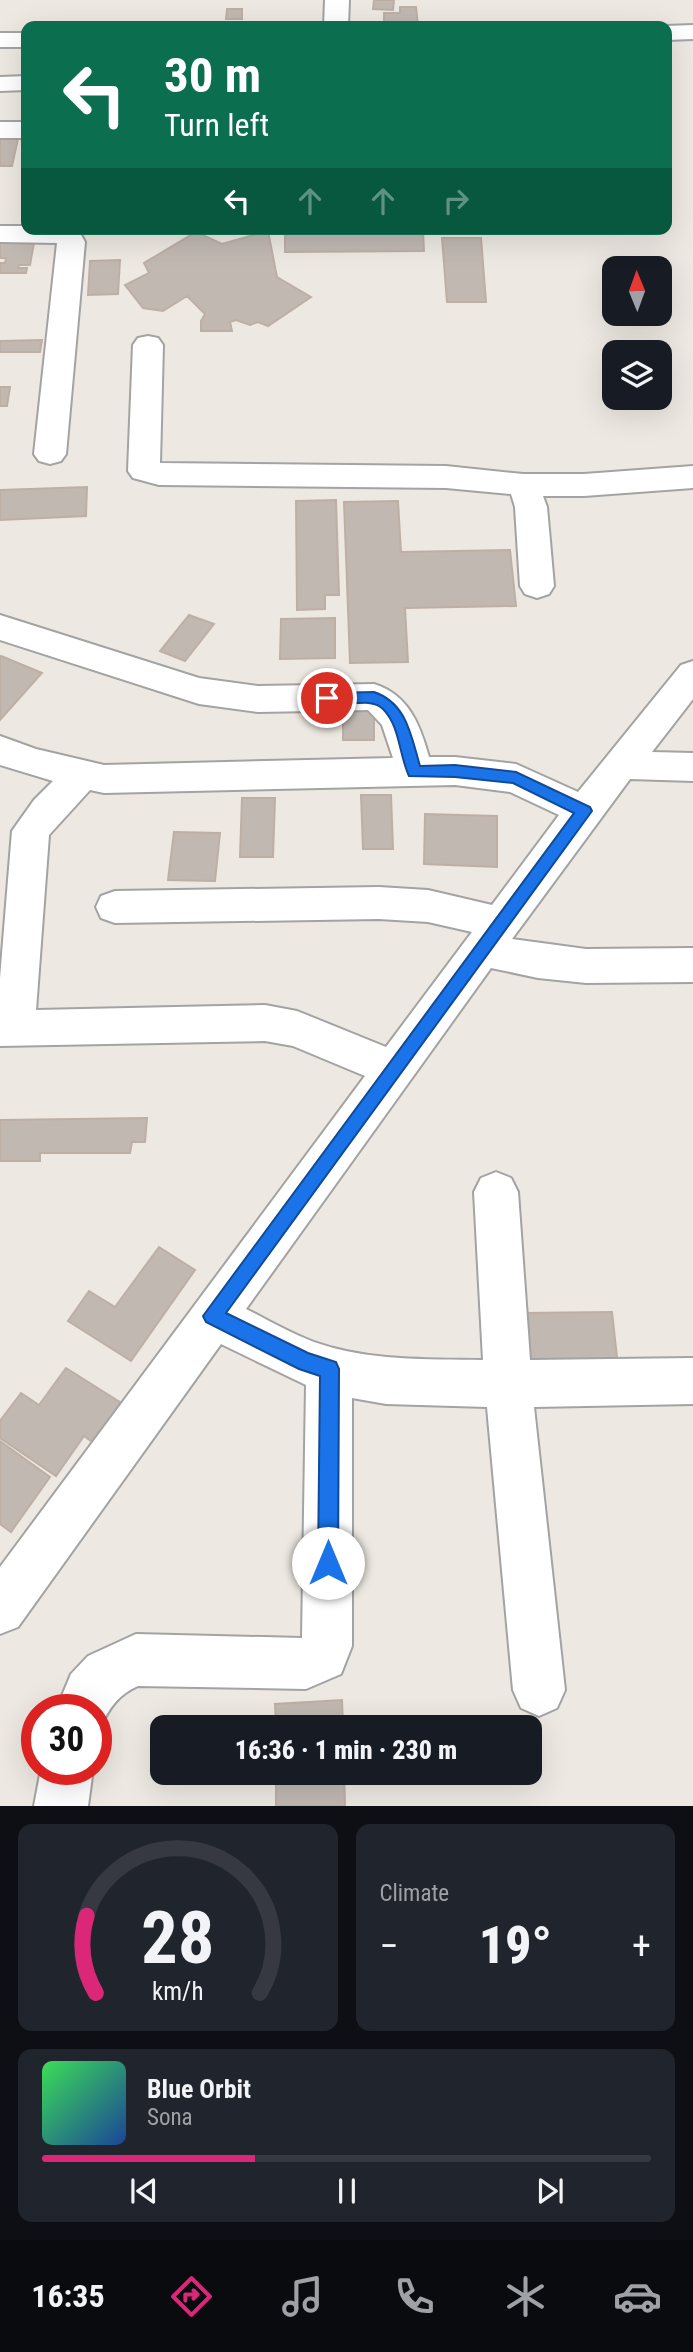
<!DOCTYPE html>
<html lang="en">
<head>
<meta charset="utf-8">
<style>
	body { margin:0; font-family:"Roboto Condensed",sans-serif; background:#20242c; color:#f1f3f6; height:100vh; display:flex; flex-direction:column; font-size:26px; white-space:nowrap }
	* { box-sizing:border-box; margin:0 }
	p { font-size:23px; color:#9ea1a6 }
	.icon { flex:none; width:38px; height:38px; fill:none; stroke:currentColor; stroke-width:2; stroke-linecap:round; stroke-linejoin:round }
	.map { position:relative; height:1806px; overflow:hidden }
	.side { display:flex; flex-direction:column; gap:18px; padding:18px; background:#0d0f14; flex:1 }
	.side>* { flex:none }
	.hud { position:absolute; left:21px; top:21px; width:651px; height:214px; border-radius:14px; box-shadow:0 7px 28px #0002; background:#0b6e4f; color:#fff; overflow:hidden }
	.needle { width:46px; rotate:359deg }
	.controls { position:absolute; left:602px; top:256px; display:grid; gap:14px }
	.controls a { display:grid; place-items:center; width:70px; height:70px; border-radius:14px; background:#171b24; box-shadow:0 7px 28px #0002; font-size:35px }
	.speed { position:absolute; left:21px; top:1694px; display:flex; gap:14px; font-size:35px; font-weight:700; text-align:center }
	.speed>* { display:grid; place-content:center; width:91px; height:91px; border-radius:50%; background:#171b24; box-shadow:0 7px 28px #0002; line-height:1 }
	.speed .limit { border:10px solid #d22; background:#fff; color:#111 }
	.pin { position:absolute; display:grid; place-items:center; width:60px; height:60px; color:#fff; margin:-30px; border:4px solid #fff; border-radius:50%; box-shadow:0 2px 7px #0007 }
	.me { position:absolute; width:77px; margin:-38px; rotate:0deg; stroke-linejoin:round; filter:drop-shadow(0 0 5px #0008) }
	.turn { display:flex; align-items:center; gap:24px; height:147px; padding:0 28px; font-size:32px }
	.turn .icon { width:91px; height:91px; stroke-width:2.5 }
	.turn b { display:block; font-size:49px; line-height:60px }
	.lanes { display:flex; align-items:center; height:66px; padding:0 28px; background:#0003; justify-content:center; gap:35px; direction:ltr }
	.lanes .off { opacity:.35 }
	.big { font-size:52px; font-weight:800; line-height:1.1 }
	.side .card { flex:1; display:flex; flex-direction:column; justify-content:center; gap:10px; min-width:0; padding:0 24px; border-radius:14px; background:#20242c }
	.side .dial { align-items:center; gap:0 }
	.dial svg { height:182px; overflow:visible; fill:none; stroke:#363941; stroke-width:7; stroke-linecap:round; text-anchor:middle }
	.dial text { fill:#f1f3f6; stroke:none }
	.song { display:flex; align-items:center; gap:21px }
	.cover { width:84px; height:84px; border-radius:10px; background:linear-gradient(135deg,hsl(130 70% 55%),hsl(220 70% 35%)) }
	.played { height:7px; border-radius:4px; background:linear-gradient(90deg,#db2777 35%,#363941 35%) }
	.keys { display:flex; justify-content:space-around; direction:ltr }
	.heat { display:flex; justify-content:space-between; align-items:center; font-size:38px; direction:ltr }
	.side .tiles { flex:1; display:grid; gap:18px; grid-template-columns:1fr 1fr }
	.card:last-child { grid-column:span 2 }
	.trip { position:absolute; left:150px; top:1715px; width:392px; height:70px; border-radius:14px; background:#171b24; box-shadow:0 7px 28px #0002; font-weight:800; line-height:70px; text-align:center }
	.dock { display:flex; height:112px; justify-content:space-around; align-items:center; background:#090b0e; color:#9ea1a6 }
	.dock .icon { width:49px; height:49px }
	.dock .on { color:#db2777 }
	.dock b { font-size:32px; color:#f1f3f6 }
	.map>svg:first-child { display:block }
	.building { fill:#c1b8b2; stroke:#beafa5; stroke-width:2 }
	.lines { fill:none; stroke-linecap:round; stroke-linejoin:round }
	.minor-casing { stroke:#a3a3a3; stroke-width:4 }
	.minor { fill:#fff; fill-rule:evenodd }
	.route { fill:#1a73e8; stroke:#114b97; stroke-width:2 }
</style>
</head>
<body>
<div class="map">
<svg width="693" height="1806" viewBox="0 0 693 1806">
	<rect width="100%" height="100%" fill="#ede9e2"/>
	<path class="building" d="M374 0H394L393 10 373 9Z
		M400 7H416L418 26H384V13H400Z
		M227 9H242V19H226Z
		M0 139H18L12 166H0Z
		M285 229H423L424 251 285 252Z
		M268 231 277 277 311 297 268 326 258 322 250 325 236 320 230 322 232 331H201V321L205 314 187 296 163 311 143 308 125 285 149 273 144 263 196 232 222 244Z
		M442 238H481L486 302H447Z
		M0 243H34L30 265H19L18 268H27L26 273H0V263H5L6 258H0Z
		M120 260 118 294 88 295 90 261Z
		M42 340 40 352H0V341Z
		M0 387H10L7 406H0Z
		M87 487 86 516 0 520V490Z
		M336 500 339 595H325V609L297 610 296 501Z
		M398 501 401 552 510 550 516 606 405 608 408 662 350 663 344 502Z
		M189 615 214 624 185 661 160 651Z
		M335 618V658L280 659 281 619Z
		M1 656 42 673 0 720V657Z
		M343 711H374V740H343Z
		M361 795H391L393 849H363Z
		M242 798H275L273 857H240Z
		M425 814 497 816V867L424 864Z
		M174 832 220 833 215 881 168 880Z
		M147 1118 145 1142H132L130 1153H40V1161H0V1120Z
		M159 1247 195 1270 131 1361 68 1321 89 1291 115 1307Z
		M612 1312 618 1366H526L522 1313Z
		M66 1368 123 1404 95 1444 84 1436 56 1476 0 1438V1421L21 1393 39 1405Z
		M0 1441 50 1477 11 1532 0 1524Z
		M342 1700 343 1727H276L275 1704Z
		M276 1773H344L345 1806H276Z"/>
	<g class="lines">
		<defs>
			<path id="minor" d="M325 0H349L348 26H324Z
				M693 25V39L667 40 665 26Z
				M0 33H26V47H0Z
				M26 76V90L0 91V77Z
				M0 122H26V138H0Z
				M0 226H26V229H72L79 231 85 242 66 454 61 461 50 464 39 461 34 454 57 243 0 242Z
				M148 336 158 338 163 345 160 463 446 466 523 474H584L693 466V488L584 496H543L547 507 554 586 549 594 537 598 525 594 520 586 515 507 511 494 446 488 159 485 133 478 128 471 133 345 138 338Z
				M0 615 199 678 258 686 374 684C409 695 420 725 429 757H455L516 764 578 792 681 665 693 661V699L652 752 693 753V781L630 779 512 939 586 949 693 948V982L586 983 538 978 491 968 246 1309C268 1320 290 1333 314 1342 368 1361 426 1359 483 1360L474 1192 481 1178 496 1172 511 1178 518 1192 530 1360 693 1358V1404L534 1407 565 1690 557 1708 539 1716 521 1708 513 1690 487 1407 386 1404 352 1398V1646L341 1674 306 1689 138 1686C118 1695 109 1708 100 1728L96 1730V1710H56L71 1674 88 1656 136 1634 302 1638 306 1385 221 1344 18 1627 0 1634V1567L365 1076 293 1046 265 1041 0 1046V978L12 831 34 800 53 781 0 765V736L36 749 104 765 393 758 382 725 368 710 258 712 199 704 0 640ZM455 785 510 792 559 815 492 905 428 890 379 887 115 891 101 896 96 907 101 918 115 923 379 919 428 922 472 932 386 1047 297 1011 265 1005 36 1010 49 835 90 790 104 793Z
				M41 1769H93L88 1806H34Z"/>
		</defs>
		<use href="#minor" class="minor-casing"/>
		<use href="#minor" class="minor"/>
	</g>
	<path class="route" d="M374 692C407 703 411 736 420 766L455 765 516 772 590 807 592 811 226 1313 308 1353 336 1362 339 1369 338 1563 335 1570 328 1573 321 1570 318 1563 320 1376 299 1369 206 1322 203 1316 574 813 513 783 455 777 409 776C399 755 400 726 383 709 367 693 333 715 320 698L327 693Z"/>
</svg>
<div class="controls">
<a><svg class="needle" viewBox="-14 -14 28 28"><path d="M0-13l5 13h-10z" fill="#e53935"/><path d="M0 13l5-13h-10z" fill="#9ea1a6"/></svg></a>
<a><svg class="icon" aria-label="layers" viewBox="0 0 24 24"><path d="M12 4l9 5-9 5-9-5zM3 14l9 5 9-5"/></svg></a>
</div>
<div class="speed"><div class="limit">30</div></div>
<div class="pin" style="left:327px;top:698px;background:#d93025"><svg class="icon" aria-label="arrive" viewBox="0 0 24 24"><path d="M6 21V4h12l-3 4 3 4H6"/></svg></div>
<svg class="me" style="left:328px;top:1563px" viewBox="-20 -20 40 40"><circle r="19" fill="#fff"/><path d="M0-13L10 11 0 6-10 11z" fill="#1a73e8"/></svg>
<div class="trip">16:36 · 1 min · 230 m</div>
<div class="hud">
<div class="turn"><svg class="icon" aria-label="left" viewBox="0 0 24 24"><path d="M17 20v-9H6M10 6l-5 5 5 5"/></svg><div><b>30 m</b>Turn left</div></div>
<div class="lanes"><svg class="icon" aria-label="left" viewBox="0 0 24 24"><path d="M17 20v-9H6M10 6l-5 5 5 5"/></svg><svg class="icon off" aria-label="ahead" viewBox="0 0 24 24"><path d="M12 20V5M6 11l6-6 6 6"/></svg><svg class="icon off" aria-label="ahead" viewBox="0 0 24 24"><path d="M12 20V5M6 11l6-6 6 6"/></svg><svg class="icon off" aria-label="right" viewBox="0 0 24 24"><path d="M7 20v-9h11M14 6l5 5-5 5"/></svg></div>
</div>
</div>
<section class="side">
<div class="tiles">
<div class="card dial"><svg viewBox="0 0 100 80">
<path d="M14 69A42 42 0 1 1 86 69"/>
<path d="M14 69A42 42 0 0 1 10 35" stroke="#db2777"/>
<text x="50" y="56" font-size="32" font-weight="700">28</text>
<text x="50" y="72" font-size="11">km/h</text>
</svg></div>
<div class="card"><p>Climate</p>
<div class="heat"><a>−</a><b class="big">19°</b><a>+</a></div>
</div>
<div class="card">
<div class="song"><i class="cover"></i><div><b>Blue Orbit</b><p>Sona</p></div></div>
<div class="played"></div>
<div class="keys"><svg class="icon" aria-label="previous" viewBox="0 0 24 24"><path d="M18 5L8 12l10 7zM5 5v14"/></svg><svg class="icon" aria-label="pause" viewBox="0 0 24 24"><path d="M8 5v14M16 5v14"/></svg><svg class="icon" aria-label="next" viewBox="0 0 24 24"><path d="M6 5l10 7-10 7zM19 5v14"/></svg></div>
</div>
</div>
</section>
<nav class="dock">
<b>16:35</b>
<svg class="icon on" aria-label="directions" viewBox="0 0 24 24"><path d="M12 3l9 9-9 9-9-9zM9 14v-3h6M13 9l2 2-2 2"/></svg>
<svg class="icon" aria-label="music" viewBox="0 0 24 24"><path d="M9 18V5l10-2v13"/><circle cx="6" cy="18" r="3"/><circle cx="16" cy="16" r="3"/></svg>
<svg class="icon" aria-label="phone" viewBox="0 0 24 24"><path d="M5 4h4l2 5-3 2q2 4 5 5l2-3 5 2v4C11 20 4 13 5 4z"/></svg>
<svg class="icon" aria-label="climate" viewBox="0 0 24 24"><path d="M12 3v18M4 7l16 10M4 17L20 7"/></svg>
<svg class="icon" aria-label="car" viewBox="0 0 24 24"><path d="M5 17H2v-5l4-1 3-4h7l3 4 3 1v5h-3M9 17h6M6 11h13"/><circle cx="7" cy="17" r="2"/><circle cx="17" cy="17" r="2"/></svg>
</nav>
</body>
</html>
